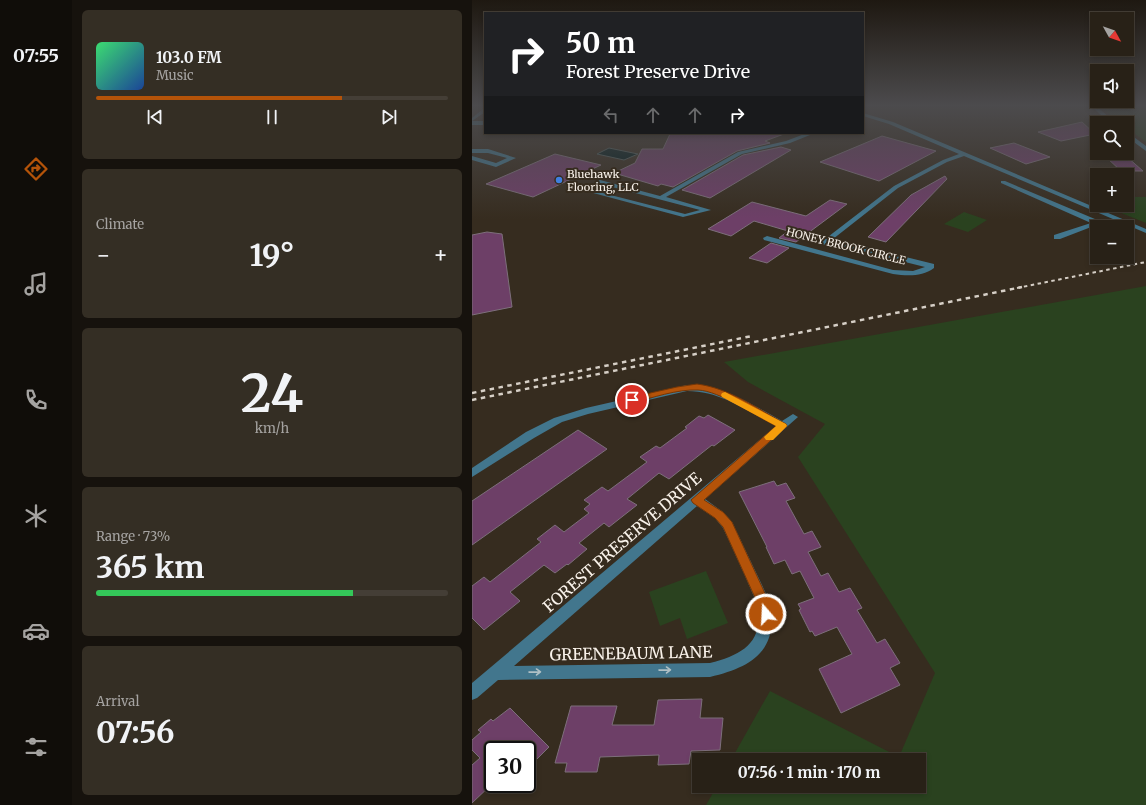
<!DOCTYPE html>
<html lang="en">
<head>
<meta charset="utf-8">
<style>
	body { margin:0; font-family:Merriweather,serif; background:#342e24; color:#f1f3f6; height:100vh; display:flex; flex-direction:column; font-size:15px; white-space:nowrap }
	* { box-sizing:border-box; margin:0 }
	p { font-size:13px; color:#a5a3a1 }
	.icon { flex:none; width:22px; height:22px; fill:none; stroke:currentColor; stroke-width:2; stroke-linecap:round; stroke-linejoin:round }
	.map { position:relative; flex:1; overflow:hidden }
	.panel { display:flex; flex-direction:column; gap:10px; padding:10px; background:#16120d; width:400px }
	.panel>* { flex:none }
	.hud { position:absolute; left:12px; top:12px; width:380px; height:122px; border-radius:0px; box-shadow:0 2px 6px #0003,0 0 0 1px #443e36; background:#202124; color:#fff; overflow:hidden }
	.needle { width:26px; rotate:130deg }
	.buttons { position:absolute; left:618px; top:12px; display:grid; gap:8px }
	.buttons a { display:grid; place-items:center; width:44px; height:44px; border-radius:0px; background:#282117; box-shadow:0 2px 6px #0003,0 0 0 1px #443e36; font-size:20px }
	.speed { position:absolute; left:12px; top:741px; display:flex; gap:8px; font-size:20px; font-weight:700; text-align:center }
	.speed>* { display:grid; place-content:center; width:52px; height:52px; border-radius:50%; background:#282117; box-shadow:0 2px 6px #0003,0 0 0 1px #443e36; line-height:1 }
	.speed .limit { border:2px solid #111; border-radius:6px; background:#fff; color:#111 }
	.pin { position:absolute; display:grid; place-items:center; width:34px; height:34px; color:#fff; margin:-17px; border:2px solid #fff; border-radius:50%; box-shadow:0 1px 4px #0007 }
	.me { position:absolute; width:44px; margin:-22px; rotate:341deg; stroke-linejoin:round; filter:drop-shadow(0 0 3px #0008) }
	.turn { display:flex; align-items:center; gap:14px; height:84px; padding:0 16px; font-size:18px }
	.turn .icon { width:52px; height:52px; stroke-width:2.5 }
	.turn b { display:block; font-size:28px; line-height:34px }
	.lanes { display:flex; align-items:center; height:38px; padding:0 16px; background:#0003; justify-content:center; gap:20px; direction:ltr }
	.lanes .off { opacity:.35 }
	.big { font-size:30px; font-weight:700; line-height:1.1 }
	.panel .card { flex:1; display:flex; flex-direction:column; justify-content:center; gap:6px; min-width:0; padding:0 14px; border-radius:6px; background:#342e24 }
	.panel .dial { align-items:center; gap:0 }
	.dial b { font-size:52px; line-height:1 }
	.song { display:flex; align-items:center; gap:12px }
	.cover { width:48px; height:48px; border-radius:6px; background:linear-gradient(135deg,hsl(140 70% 55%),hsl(220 70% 35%)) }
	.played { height:4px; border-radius:2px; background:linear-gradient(90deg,#b45309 70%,#443e36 70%) }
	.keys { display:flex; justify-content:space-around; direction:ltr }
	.heat { display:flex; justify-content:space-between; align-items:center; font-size:22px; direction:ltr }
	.charge { height:6px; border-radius:3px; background:linear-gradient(90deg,#34c759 73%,#443e36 0) }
	.trip { position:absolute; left:220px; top:753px; width:234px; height:40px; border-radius:0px; background:#282117; box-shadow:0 2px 6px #0003,0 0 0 1px #443e36; font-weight:700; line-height:40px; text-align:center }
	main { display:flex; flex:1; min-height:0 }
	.tab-bar { display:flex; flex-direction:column; width:72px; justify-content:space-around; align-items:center; background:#100d09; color:#a5a3a1 }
	.tab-bar .icon { width:28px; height:28px }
	.tab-bar .active { color:#b45309 }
	.tab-bar b { font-size:18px; color:#f1f3f6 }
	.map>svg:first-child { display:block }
	.green { fill:#2a421f }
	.water { fill:#00191a; stroke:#4b5a58 }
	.building { fill:#6d3f67; stroke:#7d6f7b }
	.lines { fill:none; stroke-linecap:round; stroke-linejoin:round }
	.minor { fill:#42768d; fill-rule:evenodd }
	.tertiary { fill:#42768d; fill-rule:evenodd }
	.rail-far1 { stroke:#d6cfc6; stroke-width:2; stroke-dasharray:3.5 3.5; stroke-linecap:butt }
	.rail { stroke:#d6cfc6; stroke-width:2.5; stroke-dasharray:4.5 4.5; stroke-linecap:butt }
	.oneway { stroke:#b0c0c5 }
	.route { fill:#b45309; stroke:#753606 }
	.slow { fill:#f59e0b }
	.shop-dot { fill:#3f7fe0; stroke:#362c1f; stroke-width:1.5 }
	.labels { text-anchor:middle; stroke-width:4; stroke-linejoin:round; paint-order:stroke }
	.far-poi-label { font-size:11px; fill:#f9f2ea; stroke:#362c1f; text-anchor:start }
	.far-street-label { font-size:11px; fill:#f9f2ea; stroke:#362c1f }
	.near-street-label { font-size:16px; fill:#f9f2ea; stroke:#362c1f }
</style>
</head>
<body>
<main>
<nav class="tab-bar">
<b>07:55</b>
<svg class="icon active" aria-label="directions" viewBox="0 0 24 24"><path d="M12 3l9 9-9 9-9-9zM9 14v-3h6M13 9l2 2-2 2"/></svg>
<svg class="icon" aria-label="music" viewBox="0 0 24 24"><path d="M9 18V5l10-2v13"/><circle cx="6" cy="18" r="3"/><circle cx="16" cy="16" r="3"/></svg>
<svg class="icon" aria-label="phone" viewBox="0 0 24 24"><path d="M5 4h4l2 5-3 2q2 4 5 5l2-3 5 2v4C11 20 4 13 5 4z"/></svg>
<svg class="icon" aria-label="climate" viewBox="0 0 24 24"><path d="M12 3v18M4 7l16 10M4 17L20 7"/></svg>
<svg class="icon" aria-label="car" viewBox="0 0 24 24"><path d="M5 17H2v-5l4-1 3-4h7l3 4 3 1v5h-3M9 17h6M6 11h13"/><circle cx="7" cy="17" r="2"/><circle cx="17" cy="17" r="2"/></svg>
<svg class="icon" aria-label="filters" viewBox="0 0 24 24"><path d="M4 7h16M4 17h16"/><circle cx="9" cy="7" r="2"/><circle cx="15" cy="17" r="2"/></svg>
</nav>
<section class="panel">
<div class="card">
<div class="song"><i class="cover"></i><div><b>103.0 FM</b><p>Music</p></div></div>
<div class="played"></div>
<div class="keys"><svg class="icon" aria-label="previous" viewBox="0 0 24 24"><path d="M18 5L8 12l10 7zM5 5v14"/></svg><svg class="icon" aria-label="pause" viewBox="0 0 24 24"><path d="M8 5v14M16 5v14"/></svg><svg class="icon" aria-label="next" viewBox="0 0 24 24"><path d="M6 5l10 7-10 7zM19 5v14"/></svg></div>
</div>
<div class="card"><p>Climate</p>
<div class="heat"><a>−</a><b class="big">19°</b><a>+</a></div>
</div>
<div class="card dial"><b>24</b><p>km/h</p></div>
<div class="card"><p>Range · 73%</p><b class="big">365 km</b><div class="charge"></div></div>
<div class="card"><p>Arrival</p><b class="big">07:56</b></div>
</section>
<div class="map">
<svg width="674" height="805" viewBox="0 0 674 805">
	<rect width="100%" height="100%" fill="#362c1f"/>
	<path class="green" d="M627 106H674V142L655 128V123H649Z
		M655 197H674V223L632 206 655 205Z
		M492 212 515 220 496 232 472 224Z
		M674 286V805H234L245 786H447V760H259L298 691 427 757 463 673 326 457 353 424 276 382 252 362Z
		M234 571 256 623 215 639 208 618 188 626 177 592Z"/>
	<path class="water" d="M137 148 166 154 152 160 125 154Z"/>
	<path class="building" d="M610 122 623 134 589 141 566 132Z
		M252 133 312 134 293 141 298 143 265 151 201 187 189 184 186 186 142 173 163 163 170 149H191L198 134Z
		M410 136 464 151 407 181 348 162Z
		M542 143 578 157 554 164 518 148Z
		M309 147 319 150 238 198 210 190 271 155Z
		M83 154 129 165 61 197 14 184Z
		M634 157H655L671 171H649Z
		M473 176 475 179 414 242 396 237 439 195Z
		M358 200 375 204 324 242 307 238 316 231 282 221 259 236 236 229 280 202 334 216Z
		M15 232 30 234 40 307 0 315V235Z
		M299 243 317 248 295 263 277 258Z
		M236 415 263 430 242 446 240 445 197 479 187 473 155 499 165 505 137 527 132 523 107 543 115 549 96 565 95 564 83 573 72 565 38 592 48 601 12 630 0 618V586L12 577 18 582 69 542 65 539 83 525 92 532 117 513 112 509 118 504 112 500 130 487 136 491 175 462 168 457 184 446 188 448 215 428 213 427 227 416 232 418Z
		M106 430 135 449 0 545V501Z
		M302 481 305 486 314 483 323 498 314 501 332 534 340 531 349 547 336 552 349 576 356 573 367 592 378 588 390 608 385 610 405 643 413 639 428 663 418 668 428 685 369 713 347 669 380 654 365 627 343 636 340 631 338 632 327 610 329 609 326 604 342 598 328 571 320 574 313 560 302 564 294 547H295L267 492Z
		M230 699 228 718H251L248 750 219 751 217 764 186 765 187 755 128 757 125 772H93L95 763H83L99 706H145L140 725H182L186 700Z
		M38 708 77 747 55 769V750H21V783L0 803V765L8 758 0 750V740L9 732 6 730 19 719 21 721Z"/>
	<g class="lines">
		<path class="minor" d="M11 109H13V112L0 121H13V125H0V118Z
			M391 113 421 122 674 229V233L492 156 475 162 426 188 361 239 462 264V268C450 277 435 276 421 274L292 240 291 238 295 236 421 270 441 271 453 267 357 243 352 245 348 243 422 186 471 160 487 154 417 124 391 116Z
			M335 133H343L318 143 270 154 194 197 239 210 211 217 110 190 128 180 188 196 266 152 314 141ZM129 184 228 210 213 214 119 190Z
			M0 149H16L44 158 24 167 0 160V156L24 163 35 158 16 153H0Z
			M529 181H533L630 222 627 224 588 239H582V235L619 223 529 183Z
			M215 385C251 385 279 404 310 421L321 414 326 417 233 499 251 512 260 522 298 602C307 650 281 667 238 677L26 680 5 698 0 700V683L304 426C275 411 249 391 215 391L116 414 90 422 62 438 0 477V468L54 432 82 418 114 408ZM225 506 243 518 251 528C259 544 266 561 274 578 277 586 282 595 284 603 294 641 271 655 238 663L42 666Z"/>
		<path class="tertiary" d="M619 106H624L644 123H638Z
			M655 132 674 146V151L655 137Z"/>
		<path class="rail-far1" d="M545 288 674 262"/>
		<path class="rail" d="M0 393 280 336
			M0 400 550 287"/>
	</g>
	<defs><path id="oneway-shaft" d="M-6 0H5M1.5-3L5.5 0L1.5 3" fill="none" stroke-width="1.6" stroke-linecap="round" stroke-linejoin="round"/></defs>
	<g class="oneway">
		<use href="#oneway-shaft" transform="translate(193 670) rotate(-1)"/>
		<use href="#oneway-shaft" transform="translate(63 672) rotate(-1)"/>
	</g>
	<linearGradient id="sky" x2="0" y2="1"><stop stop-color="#1e1811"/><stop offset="0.48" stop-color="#4c4b4d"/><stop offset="1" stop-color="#4c4b4d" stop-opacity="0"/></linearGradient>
	<rect width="674" height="219" fill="url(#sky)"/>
	<path class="route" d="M225 384C257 388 286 409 314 424L315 426 232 500 251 512 260 522 297 602 300 614 299 618 294 619 290 618 285 602 251 527 243 518 221 503 219 500 304 426C284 416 248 391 226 390 205 389 180 398 160 403L155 400 156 398 205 387Z"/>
	<path class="slow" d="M253 392 314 424 315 426 301 440H294L292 437 304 426 250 397 249 395 250 393Z"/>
	<circle class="shop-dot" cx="87" cy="180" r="4"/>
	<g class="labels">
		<g class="far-poi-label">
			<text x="95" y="178">Bluehawk<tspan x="95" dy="13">Flooring, LLC</tspan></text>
		</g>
		<g class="far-street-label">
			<text transform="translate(374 246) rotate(14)" y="4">HONEY BROOK CIRCLE</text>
		</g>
		<g class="near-street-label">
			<text transform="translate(150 542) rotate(-41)" y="6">FOREST PRESERVE DRIVE</text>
			<text transform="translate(159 653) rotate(-1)" y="6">GREENEBAUM LANE</text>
		</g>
	</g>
</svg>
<div class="buttons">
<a><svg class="needle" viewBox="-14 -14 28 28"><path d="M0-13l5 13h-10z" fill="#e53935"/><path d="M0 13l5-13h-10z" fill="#a5a3a1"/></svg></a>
<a><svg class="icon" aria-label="sound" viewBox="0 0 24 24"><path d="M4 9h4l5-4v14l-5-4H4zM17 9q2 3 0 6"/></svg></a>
<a><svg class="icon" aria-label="search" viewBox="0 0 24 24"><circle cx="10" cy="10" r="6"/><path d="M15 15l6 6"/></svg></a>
<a>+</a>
<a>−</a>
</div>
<div class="speed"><div class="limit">30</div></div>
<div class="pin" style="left:160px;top:400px;background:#d93025"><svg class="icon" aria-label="arrive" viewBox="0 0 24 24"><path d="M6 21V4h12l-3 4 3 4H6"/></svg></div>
<svg class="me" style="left:294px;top:614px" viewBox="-20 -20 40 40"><circle r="17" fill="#b45309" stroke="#fff" stroke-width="3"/><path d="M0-11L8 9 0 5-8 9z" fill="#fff"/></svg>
<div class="trip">07:56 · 1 min · 170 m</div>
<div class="hud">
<div class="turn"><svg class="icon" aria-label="right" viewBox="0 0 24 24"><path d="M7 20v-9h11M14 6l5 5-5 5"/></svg><div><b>50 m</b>Forest Preserve Drive</div></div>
<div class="lanes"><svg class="icon off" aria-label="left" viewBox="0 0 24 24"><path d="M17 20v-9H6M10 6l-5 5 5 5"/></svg><svg class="icon off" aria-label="ahead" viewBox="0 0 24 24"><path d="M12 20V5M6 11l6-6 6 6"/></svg><svg class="icon off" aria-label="ahead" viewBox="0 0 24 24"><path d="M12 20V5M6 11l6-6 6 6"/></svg><svg class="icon" aria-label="right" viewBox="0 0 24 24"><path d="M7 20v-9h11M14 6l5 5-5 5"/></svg></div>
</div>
</div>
</main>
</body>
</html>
